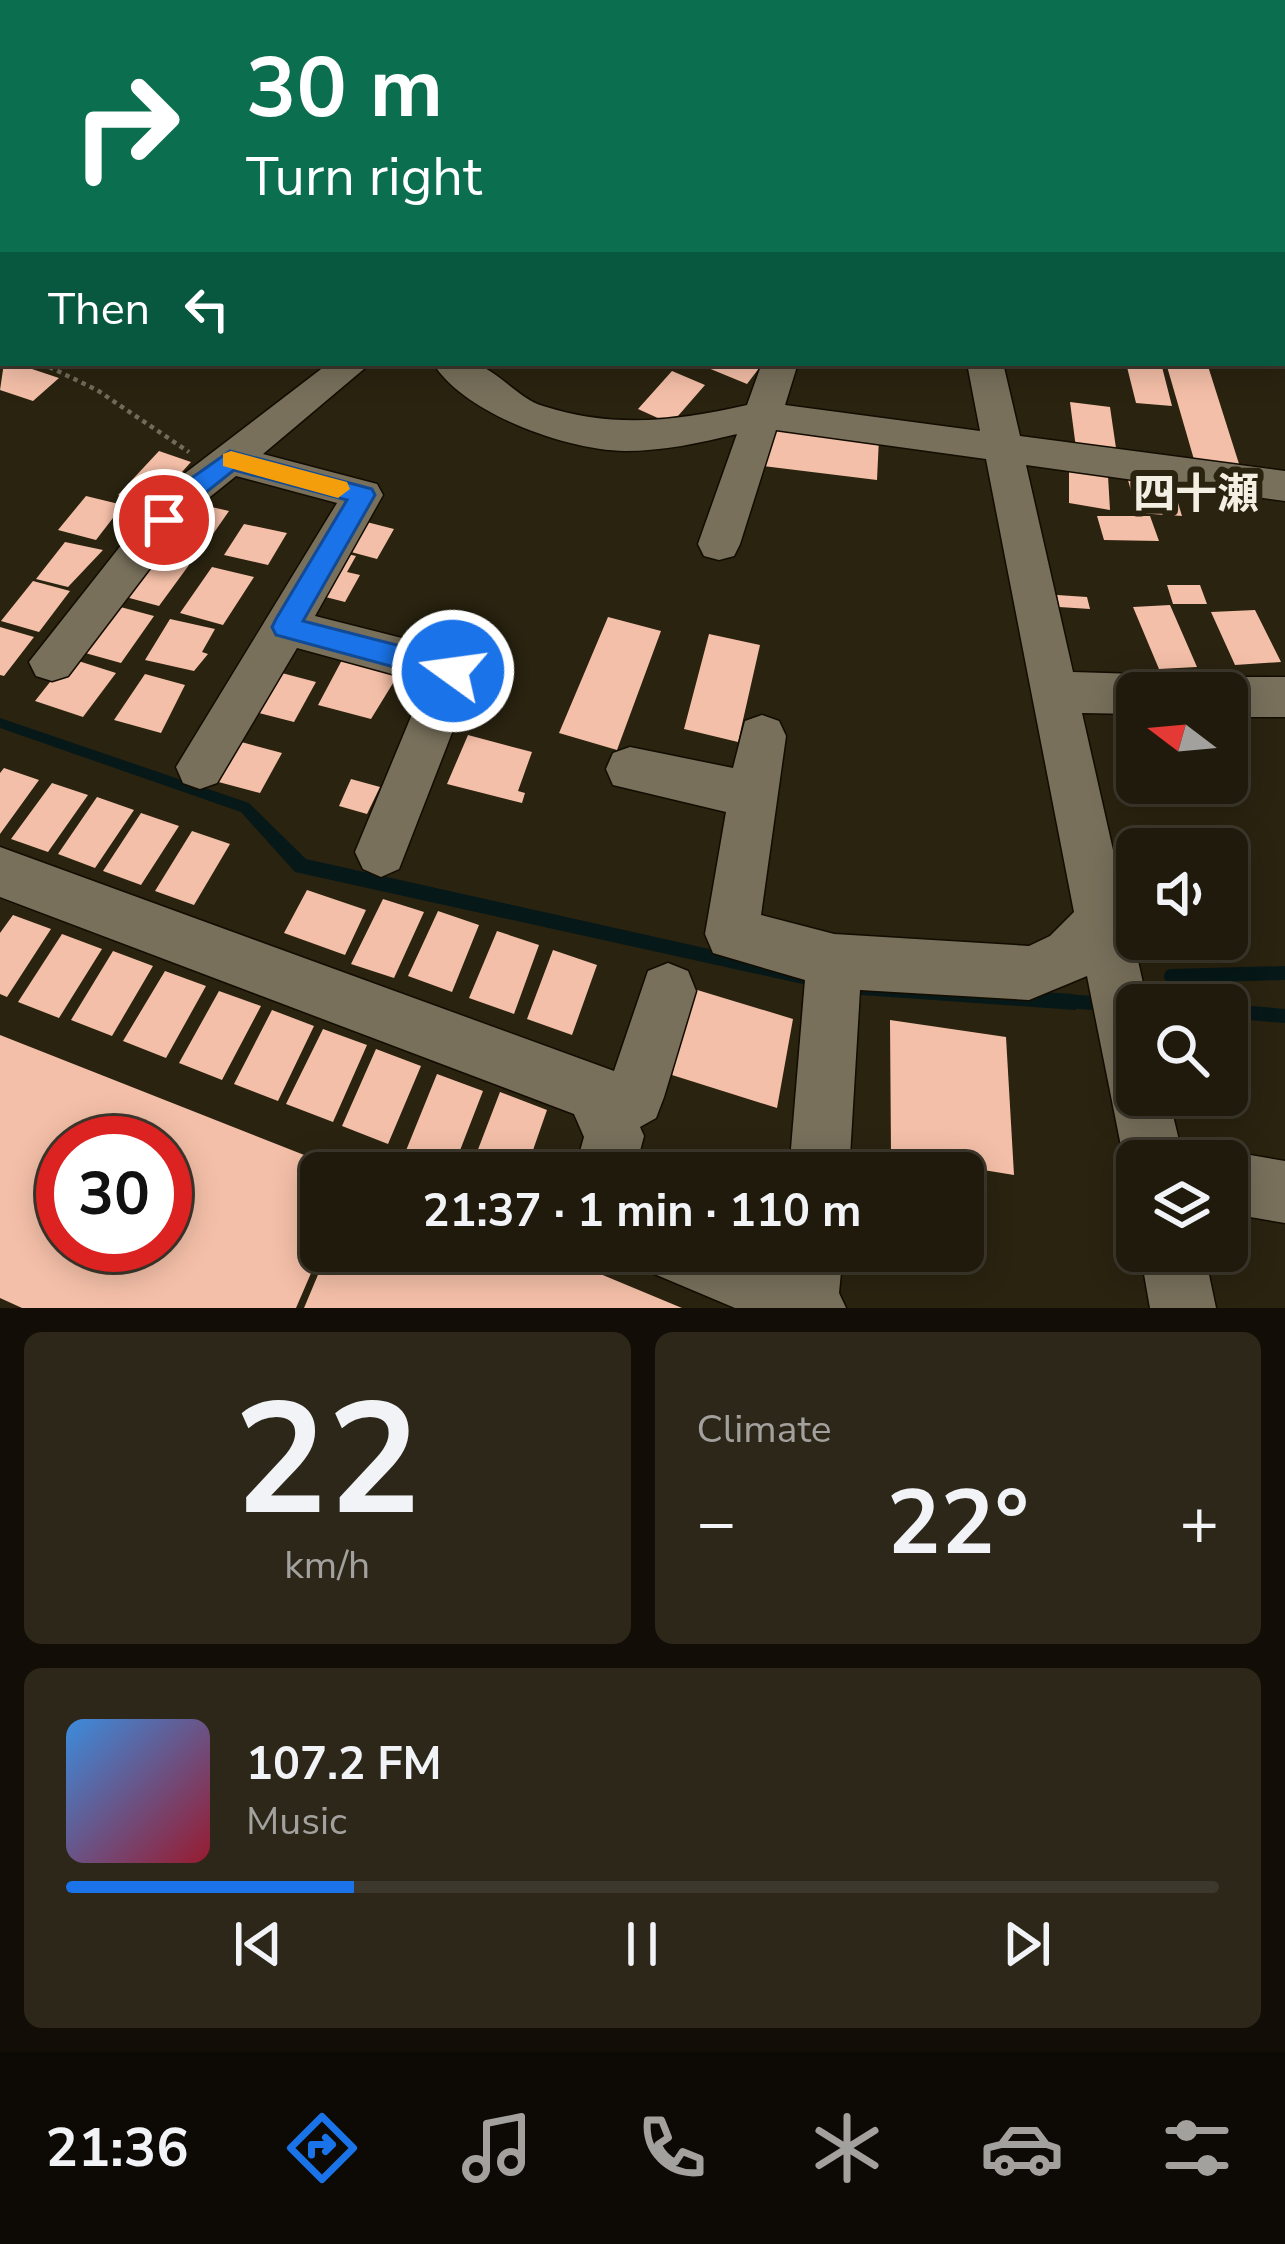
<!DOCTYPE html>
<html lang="en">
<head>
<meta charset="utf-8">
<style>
	body { margin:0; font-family:"Nunito Sans","Noto Sans JP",sans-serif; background:#2d271a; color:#f1f3f6; height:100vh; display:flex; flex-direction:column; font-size:45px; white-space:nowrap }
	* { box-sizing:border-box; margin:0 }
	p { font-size:39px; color:#a2a19d }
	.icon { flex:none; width:66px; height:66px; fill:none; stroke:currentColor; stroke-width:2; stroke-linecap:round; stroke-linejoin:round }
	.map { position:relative; height:1308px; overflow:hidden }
	.sheet { display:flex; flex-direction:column; gap:24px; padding:24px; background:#120e07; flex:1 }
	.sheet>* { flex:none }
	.top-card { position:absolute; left:0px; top:0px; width:1287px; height:366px; box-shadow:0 6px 30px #0003,0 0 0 3px #3d382d; background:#0b6e4f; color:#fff; overflow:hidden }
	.needle { width:78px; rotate:286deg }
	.controls { position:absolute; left:1116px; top:672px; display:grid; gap:24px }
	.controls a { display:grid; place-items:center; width:132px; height:132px; border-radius:18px; background:#201a0c; box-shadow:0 6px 30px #0003,0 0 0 3px #3d382d; font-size:60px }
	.speed { position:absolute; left:36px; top:1116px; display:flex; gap:24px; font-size:60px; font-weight:700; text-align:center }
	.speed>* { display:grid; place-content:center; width:156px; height:156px; border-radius:50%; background:#201a0c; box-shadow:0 6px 30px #0003,0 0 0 3px #3d382d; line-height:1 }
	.speed .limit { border:18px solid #d22; background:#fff; color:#111 }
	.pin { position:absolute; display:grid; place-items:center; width:102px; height:102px; color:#fff; margin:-51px; border:6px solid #fff; border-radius:50%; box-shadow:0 3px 12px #0007 }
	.me { position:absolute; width:132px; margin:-66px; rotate:284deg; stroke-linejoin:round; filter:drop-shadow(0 0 9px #0008) }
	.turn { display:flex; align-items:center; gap:42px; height:252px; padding:0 48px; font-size:54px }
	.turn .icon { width:156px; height:156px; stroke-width:2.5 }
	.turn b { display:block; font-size:84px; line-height:102px }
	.then { display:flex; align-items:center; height:114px; padding:0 48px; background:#0003; gap:24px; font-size:45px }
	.big { font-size:90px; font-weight:700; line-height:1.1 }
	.sheet .card { flex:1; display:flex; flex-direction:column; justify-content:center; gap:18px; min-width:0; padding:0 42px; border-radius:18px; background:#2d271a }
	.sheet .dial { align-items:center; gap:0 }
	.dial b { font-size:156px; line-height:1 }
	.song { display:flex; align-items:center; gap:36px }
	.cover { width:144px; height:144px; border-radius:18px; background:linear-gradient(135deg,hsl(210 70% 55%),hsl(350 70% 35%)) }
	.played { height:12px; border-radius:6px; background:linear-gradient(90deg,#1a73e8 25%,#3d382d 25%) }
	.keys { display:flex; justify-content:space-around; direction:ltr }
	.heat { display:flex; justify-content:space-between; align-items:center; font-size:66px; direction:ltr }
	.sheet .tiles { flex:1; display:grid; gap:24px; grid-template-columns:1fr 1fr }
	.card:last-child { grid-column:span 2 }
	.trip { position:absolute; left:300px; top:1152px; width:684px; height:120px; border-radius:18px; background:#201a0c; box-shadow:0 6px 30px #0003,0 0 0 3px #3d382d; font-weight:700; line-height:120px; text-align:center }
	.dock { display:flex; height:192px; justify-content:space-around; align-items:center; background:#0d0a05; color:#a2a19d }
	.dock .icon { width:84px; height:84px }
	.dock .on { color:#1a73e8 }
	.dock b { font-size:54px; color:#f1f3f6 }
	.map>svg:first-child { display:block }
	.water { fill:#071819 }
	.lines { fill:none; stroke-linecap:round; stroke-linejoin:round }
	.stream-far1 { stroke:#071819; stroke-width:6 }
	.stream { stroke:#071819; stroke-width:14 }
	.building { fill:#f4bfa8; fill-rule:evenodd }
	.street-casing { stroke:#130c00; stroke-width:3 }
	.path { stroke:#716b5a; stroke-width:4.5; stroke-dasharray:4.5 4.5; stroke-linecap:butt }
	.street { fill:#78705b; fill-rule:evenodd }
	.route { fill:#1a73e8; stroke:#114b97; stroke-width:3 }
	.slow { fill:#f59e0b }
	.labels { text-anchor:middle; stroke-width:12; stroke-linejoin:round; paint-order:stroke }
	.quarter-label { font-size:42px; font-weight:bold; fill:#f4efe3; stroke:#2a2310 }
</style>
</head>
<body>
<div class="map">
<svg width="1285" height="1308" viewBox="0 0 1285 1308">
	<rect width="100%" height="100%" fill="#2a2310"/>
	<path class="water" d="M0 718 249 803 306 859 848 980 1073 994 1076 1010 848 994 295 872 241 812 0 728Z"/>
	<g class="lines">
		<path class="stream-far1" d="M229 0 257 3"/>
		<path class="stream" d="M1171 976 1285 973
			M1065 1001 1094 1003
			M1227 1011 1285 1016"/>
	</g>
	<path class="building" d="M4 363H14L59 378 33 401 0 390Z
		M696 363H763L747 384Z
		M1126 363H1161L1172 406 1136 403Z
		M1166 363H1207L1240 467 1195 463Z
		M672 371 705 385 671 424 638 409Z
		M1070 402 1110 407 1117 455 1076 448Z
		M768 425 879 438 877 480 763 466Z
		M159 451 191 462 151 506 118 495Z
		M1069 469 1108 476 1110 510 1069 503Z
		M1128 480 1172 483 1182 516 1137 513Z
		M86 496 123 505 96 540 58 530Z
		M190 502 229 511 204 547 164 537Z
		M1097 516H1150L1159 541 1104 540Z
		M347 517 394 529 377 559 329 546Z
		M244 524 287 533 268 565 224 555Z
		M65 542 103 550 68 587 36 579Z
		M327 549 356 556 347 572 360 575 345 602 302 591Z
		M153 555 189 565 159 606 122 596Z
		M212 567 254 577 223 625 180 613Z
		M33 581 70 591 39 632 1 621Z
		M1167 585H1200L1207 604H1173Z
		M1057 595 1087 597 1090 609 1059 607Z
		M113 605 154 616 121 663 78 651Z
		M1170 605 1197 667 1159 669 1133 607Z
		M1255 610 1281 662 1235 665 1211 612Z
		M608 617 661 631 617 750 559 733Z
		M170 619 215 629 202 652 208 654 194 671 145 660Z
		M0 627 34 637 4 676 0 675Z
		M709 634 760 645 738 742 684 729Z
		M69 658 116 673 83 717 35 701Z
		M342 660 398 675 371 719 318 705Z
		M278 672 316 682 294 722 255 712Z
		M145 674 185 685 161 733 114 720Z
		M468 735 532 752 518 791 525 793 522 803 447 784Z
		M234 740 282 753 260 793 211 780Z
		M4 768 39 780 0 834V773Z
		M351 779 380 787 367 814 339 806Z
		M52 783 88 795 48 852 11 839Z
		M97 797 134 810 95 868 58 854Z
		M141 813 179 826 141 885 103 871Z
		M192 831 230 844 194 905 155 891Z
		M307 890 366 910 345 955 284 933Z
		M383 899 424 912 394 978 351 964Z
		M438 911 479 925 452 992 408 976Z
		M13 915 51 929 7 997 0 994V933Z
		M497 931 539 945 514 1014 469 998Z
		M62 934 102 949 59 1018 18 1002Z
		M553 950 597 965 572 1035 527 1019Z
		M113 951 153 966 112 1036 71 1020Z
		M165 971 206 986 166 1058 123 1041Z
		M694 989 793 1019 777 1108 672 1075Z
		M219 991 261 1006 222 1080 179 1063Z
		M272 1010 314 1026 278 1101 234 1084Z
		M890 1020 1006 1037 1014 1175 891 1155Z
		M323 1029 367 1045 333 1122 286 1104Z
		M0 1035 350 1173H321V1250L296 1308H22L0 1298ZM63 1143H165V1245H63Z
		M376 1049 421 1066 388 1144 342 1126Z
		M437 1074 483 1091 452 1171 405 1153Z
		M500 1092 547 1110 525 1173H469Z
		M328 1251H545L682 1308H304Z"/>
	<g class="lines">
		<defs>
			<path id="street" d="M250 0H303L306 3H253Z
				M379 0H406L376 3Z
				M761 0H786L789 3H763Z
				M1136 0H1182L1185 3H1139Z
				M1216 0H1240L1243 3H1217Z
				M1284 7H1285V23H1284Z
				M0 81H3V97H0Z
				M1284 111 1285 112V130L1284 129Z
				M1284 158H1285V176H1284Z
				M1284 332H1285V357H1284Z
				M329 363H371L263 454 377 484 383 495 315 616 453 651 469 657 476 671 399 869 381 877 363 869 355 852 425 683 297 648 217 783 200 789 183 783 176 767 337 503 236 476 195 509 68 676 52 681 36 676 29 662 167 487Z
				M433 363C445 363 459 361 471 363 495 367 517 398 543 406 614 429 676 421 747 405L762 363H798L785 405 980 431 967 363H1003L1020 436 1285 471V501L1026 465 1073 672 1137 674 1153 680 1160 693H1137V714L1082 713 1148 1005H1137V1095H1168L1184 1161H1137V1184L1133 1182 1124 1161 1087 976 1029 1000 860 990 849 1173H789L805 980 713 953 705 934 726 812 613 785 606 769 613 753 630 747 733 768 745 721 762 715 779 721 786 736 761 915 834 934 1029 946 1050 936 1074 912 986 459 776 430 740 544 734 556 719 560 704 556 698 544 737 434C699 443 664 451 625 451 567 450 464 414 433 363Z
				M1227 677H1285V717H1227V693H1206L1211 683Z
				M0 847 614 1071 648 971 668 963 688 971 696 991 664 1097 656 1118 640 1127 644 1136 634 1173H574L584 1137 574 1114 0 897Z
				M1227 1151 1285 1161V1223L1227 1213V1161H1205Z
				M642 1251H752L778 1261 779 1251H843L839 1293 846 1308H735L652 1273Z
				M1140 1251H1204L1216 1308H1150Z"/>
		</defs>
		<use href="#street" class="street-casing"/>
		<path class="path" d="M41 363 97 390 189 452"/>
		<use href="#street" class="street"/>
	</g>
	<path class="route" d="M230 451 372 489 375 495 303 621 463 662 467 671 463 679 453 683 276 635 272 627 276 619 347 500 234 470 190 505 173 527H155L151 520 173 491Z"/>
	<path class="slow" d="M231 451 347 482 350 489 338 498 223 466V454Z"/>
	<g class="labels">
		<g class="quarter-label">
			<text x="1196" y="508">四十瀬</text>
		</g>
	</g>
</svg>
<div class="controls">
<a><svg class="needle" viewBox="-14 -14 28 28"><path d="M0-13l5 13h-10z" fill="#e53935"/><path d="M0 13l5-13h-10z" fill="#a2a19d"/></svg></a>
<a><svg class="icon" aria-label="sound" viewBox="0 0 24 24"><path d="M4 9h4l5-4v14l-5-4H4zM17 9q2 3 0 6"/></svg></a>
<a><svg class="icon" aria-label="search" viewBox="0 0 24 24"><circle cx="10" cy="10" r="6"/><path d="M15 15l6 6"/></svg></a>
<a><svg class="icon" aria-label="layers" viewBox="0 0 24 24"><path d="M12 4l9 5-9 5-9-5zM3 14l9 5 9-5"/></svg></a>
</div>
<div class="speed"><div class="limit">30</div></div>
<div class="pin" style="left:164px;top:520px;background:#d93025"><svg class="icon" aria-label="arrive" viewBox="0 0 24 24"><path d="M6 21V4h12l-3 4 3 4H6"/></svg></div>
<svg class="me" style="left:453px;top:671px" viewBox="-20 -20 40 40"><circle r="17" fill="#1a73e8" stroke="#fff" stroke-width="3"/><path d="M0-11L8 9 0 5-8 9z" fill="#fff"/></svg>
<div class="trip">21:37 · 1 min · 110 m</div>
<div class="top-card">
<div class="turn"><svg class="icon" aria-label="right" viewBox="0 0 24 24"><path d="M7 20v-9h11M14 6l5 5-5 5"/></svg><div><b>30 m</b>Turn right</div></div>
<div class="then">Then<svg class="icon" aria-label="left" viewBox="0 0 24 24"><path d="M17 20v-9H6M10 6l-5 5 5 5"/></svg></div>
</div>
</div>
<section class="sheet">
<div class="tiles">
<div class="card dial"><b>22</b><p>km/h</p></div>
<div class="card"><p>Climate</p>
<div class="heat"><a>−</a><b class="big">22°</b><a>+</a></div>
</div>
<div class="card">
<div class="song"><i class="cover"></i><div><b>107.2 FM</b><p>Music</p></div></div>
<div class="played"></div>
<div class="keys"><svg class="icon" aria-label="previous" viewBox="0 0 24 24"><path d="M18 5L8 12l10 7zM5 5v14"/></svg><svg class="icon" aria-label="pause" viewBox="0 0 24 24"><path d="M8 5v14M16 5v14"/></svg><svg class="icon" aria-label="next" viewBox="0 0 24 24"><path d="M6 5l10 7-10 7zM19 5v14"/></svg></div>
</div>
</div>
</section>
<nav class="dock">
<b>21:36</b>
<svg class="icon on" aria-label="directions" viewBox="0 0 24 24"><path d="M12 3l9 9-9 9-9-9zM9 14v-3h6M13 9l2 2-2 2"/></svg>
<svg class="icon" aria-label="music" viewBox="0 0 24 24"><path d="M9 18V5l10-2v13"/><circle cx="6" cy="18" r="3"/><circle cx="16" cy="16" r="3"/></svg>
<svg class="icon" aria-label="phone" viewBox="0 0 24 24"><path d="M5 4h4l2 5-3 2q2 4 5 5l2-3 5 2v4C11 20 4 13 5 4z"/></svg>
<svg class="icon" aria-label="climate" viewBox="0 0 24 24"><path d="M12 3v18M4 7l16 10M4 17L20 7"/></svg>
<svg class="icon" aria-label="car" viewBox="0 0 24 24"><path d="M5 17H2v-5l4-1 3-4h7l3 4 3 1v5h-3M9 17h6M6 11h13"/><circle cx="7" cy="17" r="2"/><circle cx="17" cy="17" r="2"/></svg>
<svg class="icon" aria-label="filters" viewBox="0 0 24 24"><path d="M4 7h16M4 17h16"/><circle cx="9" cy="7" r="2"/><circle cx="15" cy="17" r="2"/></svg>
</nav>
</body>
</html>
